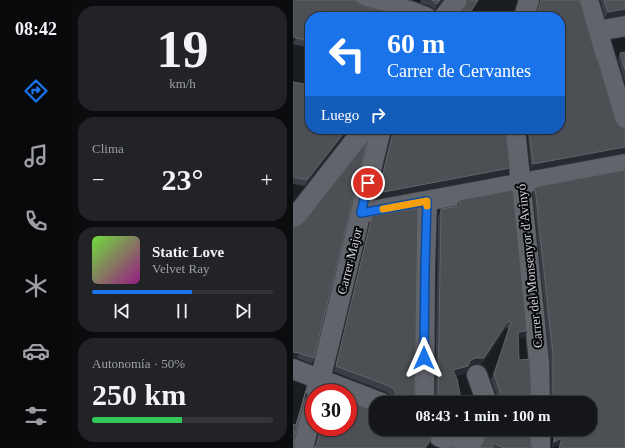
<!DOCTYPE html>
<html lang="es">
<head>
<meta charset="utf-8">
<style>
	body { margin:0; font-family:"Times New Roman",serif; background:#212327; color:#f1f3f6; height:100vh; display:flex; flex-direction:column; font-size:15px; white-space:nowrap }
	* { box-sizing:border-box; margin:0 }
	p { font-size:13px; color:#9d9fa2 }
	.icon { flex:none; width:22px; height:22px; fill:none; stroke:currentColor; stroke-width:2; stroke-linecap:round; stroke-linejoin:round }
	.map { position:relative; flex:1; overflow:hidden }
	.sheet { display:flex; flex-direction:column; gap:6px; padding:6px; background:#0b0c0e; width:221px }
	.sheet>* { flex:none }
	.guide { position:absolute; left:12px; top:12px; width:260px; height:122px; border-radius:16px; box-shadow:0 1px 3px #0004,0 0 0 1px #333539; background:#1a73e8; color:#fff; overflow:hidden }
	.speed { position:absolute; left:12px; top:384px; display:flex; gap:8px; font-size:20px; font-weight:700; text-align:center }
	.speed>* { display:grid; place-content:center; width:52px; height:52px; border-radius:50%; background:#14161a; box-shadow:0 1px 3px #0004,0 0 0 1px #333539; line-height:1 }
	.speed .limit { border:6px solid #d22; background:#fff; color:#111 }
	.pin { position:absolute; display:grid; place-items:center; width:34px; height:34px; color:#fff; margin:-17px; border:2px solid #fff; border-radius:50%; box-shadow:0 1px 4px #0007 }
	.me { position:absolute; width:44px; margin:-22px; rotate:0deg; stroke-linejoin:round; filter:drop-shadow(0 0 3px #0008) }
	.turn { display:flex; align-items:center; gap:14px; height:84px; padding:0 16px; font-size:18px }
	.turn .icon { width:52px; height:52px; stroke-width:2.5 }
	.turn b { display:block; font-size:28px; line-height:34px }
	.then { display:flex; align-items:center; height:38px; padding:0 16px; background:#0003; gap:8px; font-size:15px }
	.big { font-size:30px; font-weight:800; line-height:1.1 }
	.sheet .card { flex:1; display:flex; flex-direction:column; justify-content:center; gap:6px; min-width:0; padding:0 14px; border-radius:16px; background:#212327 }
	.sheet .dial { align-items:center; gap:0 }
	.dial b { font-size:52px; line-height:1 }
	.song { display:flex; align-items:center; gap:12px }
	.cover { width:48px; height:48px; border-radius:6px; background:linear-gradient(135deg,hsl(100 70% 55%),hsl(310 70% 35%)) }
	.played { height:4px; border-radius:2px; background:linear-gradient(90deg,#1a73e8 55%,#333539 55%) }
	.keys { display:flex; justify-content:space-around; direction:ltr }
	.heat { display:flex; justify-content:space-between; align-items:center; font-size:22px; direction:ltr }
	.charge { height:6px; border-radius:3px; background:linear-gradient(90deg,#34c759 50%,#333539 0) }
	.trip { position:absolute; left:76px; top:396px; width:228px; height:40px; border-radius:16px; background:#14161a; box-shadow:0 1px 3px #0004,0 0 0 1px #333539; font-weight:800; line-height:40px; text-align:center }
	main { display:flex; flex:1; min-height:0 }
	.tabs { display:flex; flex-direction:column; width:72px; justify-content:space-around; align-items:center; background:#08090a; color:#9d9fa2 }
	.tabs .icon { width:28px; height:28px }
	.tabs .selected { color:#1a73e8 }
	.tabs b { font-size:18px; color:#f1f3f6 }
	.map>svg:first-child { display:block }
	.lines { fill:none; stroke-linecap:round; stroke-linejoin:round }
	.minor-casing { stroke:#36383d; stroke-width:22 }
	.minor { stroke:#61646b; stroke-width:20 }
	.wall { fill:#3b3e44 }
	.shaded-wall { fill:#272a30 }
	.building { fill:#4c4f54; stroke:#616469 }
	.route-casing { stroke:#114b97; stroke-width:10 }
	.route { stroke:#1a73e8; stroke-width:7 }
	.slow { stroke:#f59e0b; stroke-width:7 }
	.labels { text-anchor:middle; stroke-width:4; stroke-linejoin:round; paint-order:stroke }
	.street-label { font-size:13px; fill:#d3d5d9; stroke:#060709 }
</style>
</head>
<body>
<main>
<nav class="tabs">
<b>08:42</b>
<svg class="icon selected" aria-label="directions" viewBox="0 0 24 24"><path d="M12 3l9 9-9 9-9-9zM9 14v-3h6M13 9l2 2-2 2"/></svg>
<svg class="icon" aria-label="music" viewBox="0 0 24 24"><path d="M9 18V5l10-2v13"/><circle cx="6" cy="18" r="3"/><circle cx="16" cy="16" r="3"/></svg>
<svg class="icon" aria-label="phone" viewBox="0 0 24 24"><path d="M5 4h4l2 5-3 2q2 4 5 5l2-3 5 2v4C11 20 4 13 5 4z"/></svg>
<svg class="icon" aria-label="climate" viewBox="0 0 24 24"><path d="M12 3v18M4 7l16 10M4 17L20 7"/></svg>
<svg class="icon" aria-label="car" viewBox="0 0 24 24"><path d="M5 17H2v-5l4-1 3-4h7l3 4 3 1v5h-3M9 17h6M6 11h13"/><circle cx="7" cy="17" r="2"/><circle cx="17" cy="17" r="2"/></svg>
<svg class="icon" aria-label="filters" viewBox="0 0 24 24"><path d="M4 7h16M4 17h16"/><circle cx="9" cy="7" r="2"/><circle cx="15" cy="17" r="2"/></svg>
</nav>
<section class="sheet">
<div class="card dial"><b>19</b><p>km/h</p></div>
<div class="card"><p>Clima</p>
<div class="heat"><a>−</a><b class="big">23°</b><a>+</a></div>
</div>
<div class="card">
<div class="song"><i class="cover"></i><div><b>Static Love</b><p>Velvet Ray</p></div></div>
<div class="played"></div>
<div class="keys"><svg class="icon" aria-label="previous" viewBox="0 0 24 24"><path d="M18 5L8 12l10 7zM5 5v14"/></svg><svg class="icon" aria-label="pause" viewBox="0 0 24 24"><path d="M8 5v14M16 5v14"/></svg><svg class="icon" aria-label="next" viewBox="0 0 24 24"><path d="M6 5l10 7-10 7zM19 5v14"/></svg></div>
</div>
<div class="card"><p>Autonomía · 50%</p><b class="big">250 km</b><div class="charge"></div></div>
</section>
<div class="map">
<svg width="332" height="448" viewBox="0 0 332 448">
	<rect width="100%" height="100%" fill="#1a1d22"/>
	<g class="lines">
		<defs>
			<path id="minor" d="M70 0 117 11 133 17
				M295 0 332 123
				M151 17 164 0
				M231 17 236 0
				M305 31 332 26
				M222 129 246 362 247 403
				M68 213 332 164
				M0 220 71 129
				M0 369 89 403
				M184 375 194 403
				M24 393 88 129
				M131 403 132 268 134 201
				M137 429 147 437 176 448
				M10 448 21 404
				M176 448 184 429
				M247 448V429"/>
		</defs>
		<use href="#minor" class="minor-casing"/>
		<use href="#minor" class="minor"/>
	</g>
	<path class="wall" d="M0 0 65 2 70 5 17 17V48L0 44 1 43H0Z
		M128 0H150L142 10 137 6 127 3Z
		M247 0H287L304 59 323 121 327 126 332 128V153H330L238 170 234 129H267L243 16 247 3Z
		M307 0H332V15L312 18Z
		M332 52V83L325 59 327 53Z
		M0 82 56 129 12 186 0 184Z
		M99 129H213L215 174 83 199 99 132Z
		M332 170V448H266L267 444 259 448 261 429H297V403H258L257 361 240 193 242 187Z
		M166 200 234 331 232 338H225L226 360 239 403H205V399L198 380 216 329 213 328 188 365 180 364 175 368 173 373 163 376 165 401 142 403 145 216 148 209 164 206Z
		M79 216 122 396 120 403 118 402 100 403V401L98 396 93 392 41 372 77 223Z
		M0 229 21 358 19 364 4 358H0Z
		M15 383V389L11 399 1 439 2 445 0 448 3 425Z
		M27 427H55L137 444 22 446Z
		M195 429H238V441L239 447 241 448H187L195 431Z"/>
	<path class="shaded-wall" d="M147 0H150L142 10 144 4Z
		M185 0H187L175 17H174Z
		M332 9V15L312 18 315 12Z
		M0 37H3L1 43H0Z
		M54 129H56L12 186 14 180Z
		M332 147V153H330L238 170 240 164Z
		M217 168 215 174 83 199 85 193Z
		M215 321 213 328 188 365 180 364 175 368 173 373 158 377 160 370 177 361Z
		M234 331 232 338 222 339 225 332Z
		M0 352 6 353 4 358H0Z
		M167 394 165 401 163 403H162Z
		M139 437 137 444 134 448H132Z
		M269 438 267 444 259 448 261 442Z"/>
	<path class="building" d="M0 0H63L65 2 70 5 107 14 106 17H17V41L3 38V37H0Z
		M139 0H147L144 4Z
		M176 0H185L174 17H163Z
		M248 0H287L304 59H305L323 121 327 126 332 128V147L240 164 236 129H267V17H243L244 14Z
		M311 0H332V9L315 12Z
		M332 52V70L327 53Z
		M0 82 17 85V129H54L14 180 0 177Z
		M101 129H213L217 168 85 193Z
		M74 141 21 358 6 353 0 352V229L2 226 7 225 11 221Z
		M332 170V448H266L269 438 261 442 263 429H297V403H263V399L260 398V355L242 187Z
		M220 190 234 331 225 332 226 360 237 359 239 403H206L208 399 207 392 201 374 218 322 215 321 191 358H182L177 361 175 366 160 370 164 379 167 394 162 403H142L144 402 145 396 148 209 167 206 166 200Z
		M125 208 122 396H120L117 403H100L102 401 103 394 101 389 96 386 43 366 79 216Z
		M15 383V389L12 394 1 439 2 445 3 448H0V424L3 425Z
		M38 388 51 393H35Z
		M55 401 83 411V429H128L132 430 139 437 132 448H21L24 444 28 427H55Z
		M196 429H238V441L239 447 241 448H211L201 443 199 448H187Z
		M157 446 164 448H155Z"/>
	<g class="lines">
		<defs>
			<path id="route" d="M75 183 68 213 134 201 132 268 131 358"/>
		</defs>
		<use href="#route" class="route-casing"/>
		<use href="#route" class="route"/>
		<path class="slow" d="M90 209 134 201V206"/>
	</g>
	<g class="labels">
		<g class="street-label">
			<text transform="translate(56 261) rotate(-76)" y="5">Carrer Major</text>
			<text transform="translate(236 266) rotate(-96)" y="5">Carrer del Monsenyor d'Avinyó</text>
		</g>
	</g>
</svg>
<div class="speed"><div class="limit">30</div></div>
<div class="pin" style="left:75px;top:183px;background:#d93025"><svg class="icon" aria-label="arrive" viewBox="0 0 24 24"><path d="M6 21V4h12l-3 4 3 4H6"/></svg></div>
<svg class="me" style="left:131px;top:358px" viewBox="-20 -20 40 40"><path d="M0-17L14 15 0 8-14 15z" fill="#1a73e8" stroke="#fff" stroke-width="4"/></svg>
<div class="trip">08:43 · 1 min · 100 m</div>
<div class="guide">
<div class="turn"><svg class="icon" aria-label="left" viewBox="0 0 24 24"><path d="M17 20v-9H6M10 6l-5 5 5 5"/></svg><div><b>60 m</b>Carrer de Cervantes</div></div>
<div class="then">Luego<svg class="icon" aria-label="right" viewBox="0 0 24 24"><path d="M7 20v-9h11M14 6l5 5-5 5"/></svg></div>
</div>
</div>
</main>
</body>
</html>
